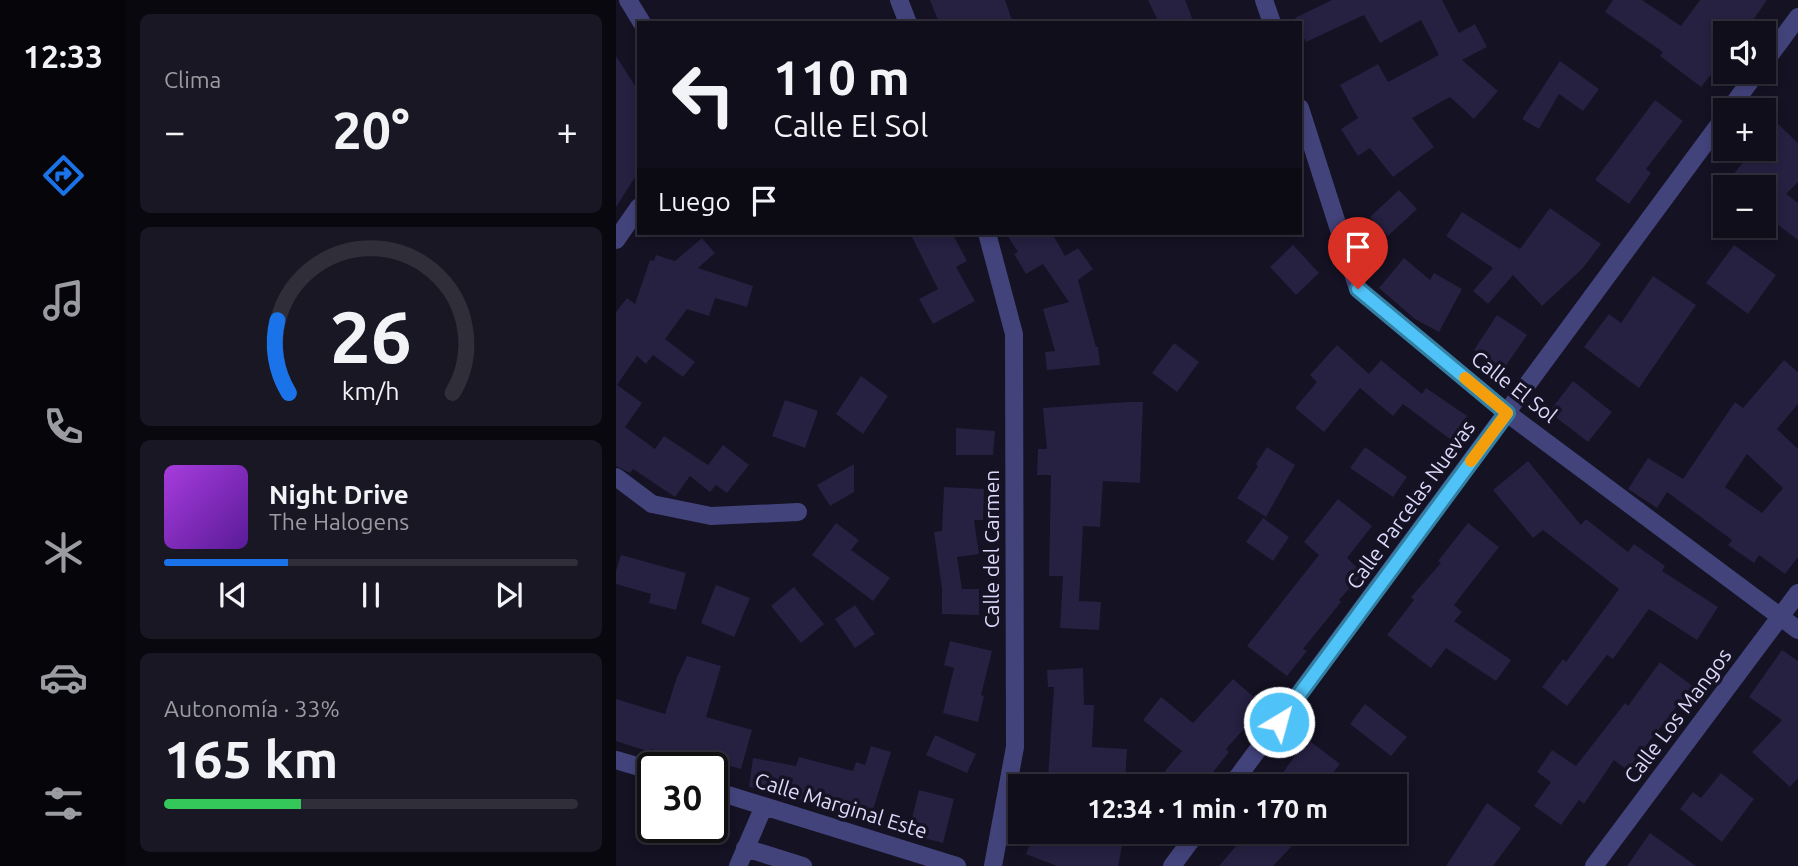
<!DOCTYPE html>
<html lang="es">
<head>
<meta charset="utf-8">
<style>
	body { margin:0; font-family:Ubuntu,sans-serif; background:#181723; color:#f1f3f6; height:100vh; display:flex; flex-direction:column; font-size:26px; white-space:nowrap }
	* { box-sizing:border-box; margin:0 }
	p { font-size:23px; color:#9b9ca2 }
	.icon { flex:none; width:38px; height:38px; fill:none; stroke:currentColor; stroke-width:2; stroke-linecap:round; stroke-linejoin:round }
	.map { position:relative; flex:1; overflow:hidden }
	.panel { display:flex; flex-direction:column; gap:14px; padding:14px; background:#08080e; width:490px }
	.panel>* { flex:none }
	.hud { position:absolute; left:21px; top:21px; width:665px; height:214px; border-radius:0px; box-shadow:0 4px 10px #0003,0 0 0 2px #2f2e39; background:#0f0e1a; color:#f1f3f6; overflow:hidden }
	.tools { position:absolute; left:1097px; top:21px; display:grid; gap:14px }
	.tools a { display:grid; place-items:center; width:63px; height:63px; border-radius:0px; background:#0f0e1a; box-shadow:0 4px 10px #0003,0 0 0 2px #2f2e39; font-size:35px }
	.speed { position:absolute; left:21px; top:752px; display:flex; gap:14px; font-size:35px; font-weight:700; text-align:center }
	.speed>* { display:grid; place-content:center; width:91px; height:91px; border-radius:50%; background:#0f0e1a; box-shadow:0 4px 10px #0003,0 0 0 2px #2f2e39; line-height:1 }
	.speed .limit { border:4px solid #111; border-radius:10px; background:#fff; color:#111 }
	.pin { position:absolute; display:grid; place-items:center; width:60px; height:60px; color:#fff; margin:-72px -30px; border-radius:50% 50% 50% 0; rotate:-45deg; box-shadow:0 0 7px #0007 }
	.pin .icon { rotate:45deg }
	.me { position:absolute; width:77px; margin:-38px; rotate:37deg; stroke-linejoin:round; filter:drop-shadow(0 0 5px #0008) }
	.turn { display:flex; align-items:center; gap:24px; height:147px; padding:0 21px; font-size:32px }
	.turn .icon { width:91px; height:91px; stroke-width:2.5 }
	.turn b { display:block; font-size:49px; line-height:60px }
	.then { display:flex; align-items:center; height:66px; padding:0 21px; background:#0003; gap:14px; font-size:26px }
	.big { font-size:52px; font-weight:600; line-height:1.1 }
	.panel .tile { flex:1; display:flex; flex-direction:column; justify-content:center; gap:10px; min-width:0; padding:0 24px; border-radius:10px; background:#181723 }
	.panel .dial { align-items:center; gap:0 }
	.dial svg { height:182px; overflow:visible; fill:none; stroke:#2f2e39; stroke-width:7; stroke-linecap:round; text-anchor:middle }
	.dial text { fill:#f1f3f6; stroke:none }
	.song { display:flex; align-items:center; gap:21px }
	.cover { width:84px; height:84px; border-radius:10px; background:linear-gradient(135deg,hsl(280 70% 55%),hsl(270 70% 35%)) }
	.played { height:7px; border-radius:4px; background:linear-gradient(90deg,#1a73e8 30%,#2f2e39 30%) }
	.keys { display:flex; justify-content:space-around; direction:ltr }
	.heat { display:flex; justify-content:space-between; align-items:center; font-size:38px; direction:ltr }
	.charge { height:10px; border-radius:5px; background:linear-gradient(90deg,#34c759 33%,#2f2e39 0) }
	.trip { position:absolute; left:392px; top:774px; width:399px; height:70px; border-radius:0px; background:#0f0e1a; box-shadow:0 4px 10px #0003,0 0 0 2px #2f2e39; font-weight:600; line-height:70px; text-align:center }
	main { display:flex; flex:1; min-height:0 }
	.dock { display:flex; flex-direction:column; width:126px; justify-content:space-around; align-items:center; background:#06060a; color:#9b9ca2 }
	.dock .icon { width:49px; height:49px }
	.dock .current { color:#1a73e8 }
	.dock b { font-size:32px; color:#f1f3f6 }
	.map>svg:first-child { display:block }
	.building { fill:#262041; fill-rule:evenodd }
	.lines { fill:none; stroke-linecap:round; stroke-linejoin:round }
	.minor { stroke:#43437c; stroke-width:18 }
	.route-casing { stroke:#337fa1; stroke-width:18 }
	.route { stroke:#4fc3f7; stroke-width:12 }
	.slow { stroke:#f59e0b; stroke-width:12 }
	.labels { text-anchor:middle; stroke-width:7; stroke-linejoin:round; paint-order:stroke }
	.street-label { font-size:21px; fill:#dcd9fa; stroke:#141223 }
</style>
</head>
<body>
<main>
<nav class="dock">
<b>12:33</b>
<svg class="icon current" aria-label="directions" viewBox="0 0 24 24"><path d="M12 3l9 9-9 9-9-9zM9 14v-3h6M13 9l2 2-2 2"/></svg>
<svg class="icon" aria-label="music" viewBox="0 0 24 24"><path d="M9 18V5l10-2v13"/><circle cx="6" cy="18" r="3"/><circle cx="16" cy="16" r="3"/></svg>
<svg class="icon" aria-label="phone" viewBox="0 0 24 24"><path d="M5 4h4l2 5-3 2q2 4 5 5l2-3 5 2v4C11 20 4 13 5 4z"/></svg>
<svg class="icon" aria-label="climate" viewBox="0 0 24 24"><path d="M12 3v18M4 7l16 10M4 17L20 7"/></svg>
<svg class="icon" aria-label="car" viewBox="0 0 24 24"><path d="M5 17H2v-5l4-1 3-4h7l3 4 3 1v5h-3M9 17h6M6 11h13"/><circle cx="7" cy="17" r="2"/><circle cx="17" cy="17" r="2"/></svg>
<svg class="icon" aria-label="filters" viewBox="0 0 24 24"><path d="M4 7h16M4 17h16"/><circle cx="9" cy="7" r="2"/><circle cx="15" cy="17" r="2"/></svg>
</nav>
<section class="panel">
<div class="tile"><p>Clima</p>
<div class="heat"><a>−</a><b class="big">20°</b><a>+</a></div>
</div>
<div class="tile dial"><svg viewBox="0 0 100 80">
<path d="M14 69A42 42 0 1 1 86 69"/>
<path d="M14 69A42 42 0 0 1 9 37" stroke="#1a73e8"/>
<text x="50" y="56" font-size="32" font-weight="700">26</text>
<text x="50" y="72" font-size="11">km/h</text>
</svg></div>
<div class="tile">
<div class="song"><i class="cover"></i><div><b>Night Drive</b><p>The Halogens</p></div></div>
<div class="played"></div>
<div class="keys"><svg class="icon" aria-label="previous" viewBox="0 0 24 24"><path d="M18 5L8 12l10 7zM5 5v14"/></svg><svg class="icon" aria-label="pause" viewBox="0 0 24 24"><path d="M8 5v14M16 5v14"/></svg><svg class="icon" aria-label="next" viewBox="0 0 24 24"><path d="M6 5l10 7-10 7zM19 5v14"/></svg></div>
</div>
<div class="tile"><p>Autonomía · 33%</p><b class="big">165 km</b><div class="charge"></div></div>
</section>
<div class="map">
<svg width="1182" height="866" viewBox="0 0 1182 866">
	<rect width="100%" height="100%" fill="#141223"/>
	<path class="building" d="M314 0H389L397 23H323Z
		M532 0H569L578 23H543Z
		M716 0H826L843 33 859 24 871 47 846 60 882 91 858 119 834 97 796 118 818 147 777 177 754 148 742 156 725 129 742 118 724 85 762 64 772 82 823 55 805 20 764 43 748 15 690 42 684 30V23H681L679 18Z
		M997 0H1026L1065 26 1084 0H1151L1128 33H1110V56L1085 87 1044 56 1047 52 989 12Z
		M0 56 23 92V171L0 207Z
		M944 61 983 89 967 111 943 94 923 129 906 119Z
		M1039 100 1067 121 1030 169 1035 173 1013 204 979 180Z
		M1162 124 1182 143V182L1170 194 1182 203V240L1148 214V187H1107L1138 149H1148V139Z
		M783 190 801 209 772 236 754 217Z
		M934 208 985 244 967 268 926 306 897 275 872 304 857 291 877 268 830 236 846 212 904 249Z
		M294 233H336L351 261 340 267 359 301 317 324 303 299 322 289Z
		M390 233H436L449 256 462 248 477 269 462 280 480 347H482L484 365 431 370 429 352 439 351 427 309 453 302 427 264 410 274 398 254 402 252Z
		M86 238 99 253 82 268 137 286 131 307 99 298 93 316 71 309 49 339 79 362 67 377 37 355 30 364 21 356 1 385 26 403 9 427 39 449 48 436 92 465 107 445 133 465 111 493 100 485 94 492 74 476 59 497 17 469 14 473 0 466V312L11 298 19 304 34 260 38 261 40 255 59 261Z
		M677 245 703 273 680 295 654 267Z
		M1118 245 1160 275 1132 314 1090 283Z
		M788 258 814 280 818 273 846 289 823 332 799 319 763 288Z
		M1037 276 1080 305 1023 388 968 347 993 314 1005 323Z
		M881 315 911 335 887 370 858 350Z
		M558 343 583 362 561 392 536 373Z
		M721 345 753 374 765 360 806 394 810 388 851 416 834 439 787 404 777 416 744 388 708 432 679 408 701 382 694 375Z
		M1168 360 1182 372V404L1161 429 1182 449V557L1169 574 1143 555 1138 563 1112 545 1116 540 1051 492 1041 508 1012 489 1032 458 1067 479 1119 402 1127 408ZM1131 454 1167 488 1146 513 1109 487Z
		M245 376 272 396 247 434 220 414Z
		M957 381 996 412 972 442 933 412Z
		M169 400 202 411 189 448 156 436Z
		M512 402H527L524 483 487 481 484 527 467 526 463 601 485 602 483 630 444 628 447 576H433L435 475H421L422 449H431L427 408Z
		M340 428 379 431 377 455H340Z
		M651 447 679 465 650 517 621 498 642 466 640 464Z
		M749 447 791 477 777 497 734 468Z
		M912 461 965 525 970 519 1012 552 1018 544 1049 566 1046 571 1102 607 1081 640 1033 609 997 659 991 655 951 706 926 687 947 659 950 662 1003 589 927 530 917 538 877 490Z
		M238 464V492L214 506 201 485Z
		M328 487 368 489 367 520H358L363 554 341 557 346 589H363V615L326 614V589L318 532 326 531Z
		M722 499 756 526 731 558 747 573 723 600 725 602 687 649 691 651 671 676 631 646 703 555 688 542Z
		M647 518 673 537 657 561 630 542Z
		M220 523 243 540 235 550 274 578 257 601 196 555Z
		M852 523 883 547 838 605 846 612 838 621 895 660 880 681 830 648 815 668 771 635 798 600 795 597 825 563 822 561Z
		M5 555 70 573 60 610 33 603 35 594 0 584V571Z
		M100 585 134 598 118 637 85 623Z
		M178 587 208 624 185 643 155 606Z
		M239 605 259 634 239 648 219 619Z
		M334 641 376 651 365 695 368 696 362 722 327 713 338 668 328 665Z
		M1166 650 1182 661V778L1174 787 1136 752 1166 720 1133 697Z
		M71 656 105 666 90 717 136 730 125 769 81 757 79 764 35 749 34 752 0 741V699L49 714 61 677Z
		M1044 662 1082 690 1067 710 1061 706 1011 770 998 760 968 804 963 800 945 825 918 806 935 782 921 772 936 750 960 766 1009 703 1012 706Z
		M467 668 468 705H478L476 747 511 749 509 783 432 778 438 687H432L431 670Z
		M617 679 648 706 610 749 613 752 586 786H557L545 776 565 752H567L527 720 545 697 577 723Z
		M749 704 791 737 775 756 734 724Z
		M319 735 360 754 351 773 310 755Z
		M691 739 724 764 709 783 697 774 688 786H673L663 778Z
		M255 746 275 752 255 816 206 800 205 805 172 796 173 794 133 787 137 758 180 766 183 757 237 771 240 762 249 765Z
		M1105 773 1138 799 1106 842 1064 809 1077 792 1085 798Z
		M303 790 338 799 327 843 292 834Z
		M871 803 905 828 877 866H830Z
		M419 831H436L460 841 462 835 506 846 502 866H441L410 854Z
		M633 831H690L657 866H603Z
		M1034 833 1080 866H1011Z"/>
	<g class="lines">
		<path class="minor" d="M12 0 26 23
			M283 0 292 23
			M648 0 656 23
			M1148 63 1182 17
			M684 108 742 289 891 413 1182 630
			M1113 110 1141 72
			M371 233 398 334 399 747 377 866
			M0 240 23 207
			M0 477 36 504 95 516 182 512
			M0 760 37 771
			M615 786 1110 115
			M96 790 341 866
			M129 848 187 866
			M122 866 148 806
			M556 866 582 831
			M978 866 1182 593"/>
	</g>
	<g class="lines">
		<defs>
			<path id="route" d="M663 722 891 413 742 289"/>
		</defs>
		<use href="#route" class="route-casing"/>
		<use href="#route" class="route"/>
		<path class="slow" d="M849 378 891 413 855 461"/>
	</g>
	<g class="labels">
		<g class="street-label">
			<text transform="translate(898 387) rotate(38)" y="7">Calle El Sol</text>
			<text transform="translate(795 505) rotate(-54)" y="7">Calle Parcelas Nuevas</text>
			<text transform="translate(376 549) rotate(-90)" y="7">Calle del Carmen</text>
			<text transform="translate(1062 716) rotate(-53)" y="7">Calle Los Mangos</text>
			<text transform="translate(225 806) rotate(17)" y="7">Calle Marginal Este</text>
		</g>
	</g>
</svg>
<div class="tools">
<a><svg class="icon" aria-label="sound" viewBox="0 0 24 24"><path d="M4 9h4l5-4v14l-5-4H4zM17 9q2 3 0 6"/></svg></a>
<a>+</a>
<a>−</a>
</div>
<div class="speed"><div class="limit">30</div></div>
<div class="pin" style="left:742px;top:289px;background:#d93025"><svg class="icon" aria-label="arrive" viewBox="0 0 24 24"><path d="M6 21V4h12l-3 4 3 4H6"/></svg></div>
<svg class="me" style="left:663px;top:722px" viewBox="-20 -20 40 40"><circle r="17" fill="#4fc3f7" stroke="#fff" stroke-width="3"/><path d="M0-11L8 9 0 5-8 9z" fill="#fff"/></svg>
<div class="trip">12:34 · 1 min · 170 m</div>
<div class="hud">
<div class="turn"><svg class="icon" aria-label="left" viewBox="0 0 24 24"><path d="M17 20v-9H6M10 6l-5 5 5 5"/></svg><div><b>110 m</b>Calle El Sol</div></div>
<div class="then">Luego<svg class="icon" aria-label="arrive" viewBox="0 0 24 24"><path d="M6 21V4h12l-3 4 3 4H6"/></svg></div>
</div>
</div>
</main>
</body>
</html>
